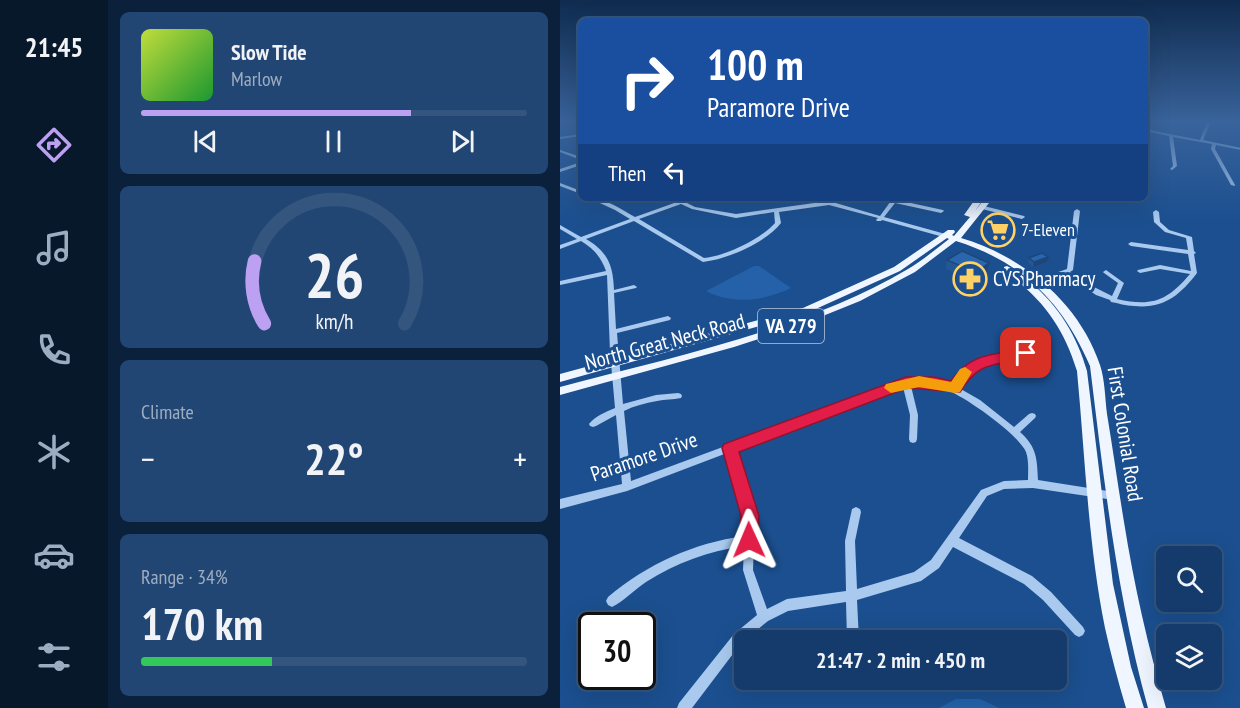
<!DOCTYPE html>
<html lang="en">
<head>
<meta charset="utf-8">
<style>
	body { margin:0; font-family:"PT Sans Narrow",sans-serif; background:#214673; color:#f1f3f6; height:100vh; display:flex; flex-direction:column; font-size:22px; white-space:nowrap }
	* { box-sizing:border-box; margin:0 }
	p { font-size:20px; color:#9dadc1 }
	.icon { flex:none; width:33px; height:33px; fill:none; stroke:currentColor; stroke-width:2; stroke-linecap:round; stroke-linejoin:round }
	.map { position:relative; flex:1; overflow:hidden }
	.side { display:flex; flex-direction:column; gap:12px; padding:12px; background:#0b203b; width:452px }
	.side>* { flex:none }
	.banner { position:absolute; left:18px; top:18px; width:570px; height:183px; border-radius:9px; box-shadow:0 6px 24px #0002,0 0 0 2px #33557e; background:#1a4fa0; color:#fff; overflow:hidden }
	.controls { position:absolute; left:596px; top:546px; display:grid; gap:12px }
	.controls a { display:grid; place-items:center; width:66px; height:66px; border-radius:9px; background:#143b6b; box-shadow:0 6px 24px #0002,0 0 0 2px #33557e; font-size:30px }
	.speed { position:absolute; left:18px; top:612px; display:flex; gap:12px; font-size:30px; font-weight:700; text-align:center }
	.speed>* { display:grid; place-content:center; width:78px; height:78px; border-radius:50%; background:#143b6b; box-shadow:0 6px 24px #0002,0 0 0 2px #33557e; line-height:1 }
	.speed .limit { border:3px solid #111; border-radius:9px; background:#fff; color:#111 }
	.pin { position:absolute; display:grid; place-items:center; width:51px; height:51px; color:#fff; margin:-26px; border-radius:12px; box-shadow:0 3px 9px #0006 }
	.me { position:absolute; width:66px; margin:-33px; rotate:359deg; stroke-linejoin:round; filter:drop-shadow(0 0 4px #0008) }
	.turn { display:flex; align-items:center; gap:21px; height:126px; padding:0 30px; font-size:27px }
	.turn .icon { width:78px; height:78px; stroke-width:2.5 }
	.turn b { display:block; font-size:42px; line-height:51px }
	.then { display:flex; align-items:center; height:57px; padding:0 30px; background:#0003; gap:12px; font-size:22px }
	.big { font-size:45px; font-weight:700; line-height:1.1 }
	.side .widget { flex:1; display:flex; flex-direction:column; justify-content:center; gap:9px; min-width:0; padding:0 21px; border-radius:9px; background:#214673 }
	.side .dial { align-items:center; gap:0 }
	.dial svg { height:156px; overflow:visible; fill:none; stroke:#33557e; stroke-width:7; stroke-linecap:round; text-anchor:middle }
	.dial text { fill:#f1f3f6; stroke:none }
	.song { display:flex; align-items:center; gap:18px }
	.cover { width:72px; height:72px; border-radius:9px; background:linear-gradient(135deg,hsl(70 70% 55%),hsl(130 70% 35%)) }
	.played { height:6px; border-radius:3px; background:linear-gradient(90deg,#bca0f2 70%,#33557e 70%) }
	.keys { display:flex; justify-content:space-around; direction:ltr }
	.heat { display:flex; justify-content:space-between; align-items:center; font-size:33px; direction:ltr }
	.charge { height:9px; border-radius:4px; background:linear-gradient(90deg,#34c759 34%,#33557e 0) }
	.trip { position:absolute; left:174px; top:630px; width:333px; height:60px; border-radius:9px; background:#143b6b; box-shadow:0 6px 24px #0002,0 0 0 2px #33557e; font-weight:700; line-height:60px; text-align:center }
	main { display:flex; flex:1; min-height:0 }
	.tab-bar { display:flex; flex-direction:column; width:108px; justify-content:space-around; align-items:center; background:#08182b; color:#9dadc1 }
	.tab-bar .icon { width:42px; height:42px }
	.tab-bar .current { color:#bca0f2 }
	.tab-bar b { font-size:27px; color:#f1f3f6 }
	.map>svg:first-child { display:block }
	.green { fill:#2461a8 }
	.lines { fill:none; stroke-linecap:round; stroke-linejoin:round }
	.minor { fill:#a9c9ee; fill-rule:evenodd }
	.major { fill:#f0f6ff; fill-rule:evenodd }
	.wall { fill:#245895 }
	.shaded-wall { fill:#1d4779 }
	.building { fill:#2a66ad; stroke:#1d4779; stroke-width:1.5 }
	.route { fill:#e11d48; stroke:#92132f; stroke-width:1.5 }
	.slow { fill:#f59e0b }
	.labels { text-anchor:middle; stroke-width:6; stroke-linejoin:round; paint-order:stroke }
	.far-poi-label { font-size:18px; fill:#fff; stroke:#1b4f8f; text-anchor:start }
	.shield { fill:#1b4f8f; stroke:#bbcadd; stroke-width:1.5 }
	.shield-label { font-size:20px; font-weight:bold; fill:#fff }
	.poi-label { font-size:21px; fill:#fff; stroke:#1b4f8f; text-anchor:start }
	.street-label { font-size:21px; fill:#fff; stroke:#1b4f8f }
</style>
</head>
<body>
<main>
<nav class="tab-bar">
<b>21:45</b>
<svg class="icon current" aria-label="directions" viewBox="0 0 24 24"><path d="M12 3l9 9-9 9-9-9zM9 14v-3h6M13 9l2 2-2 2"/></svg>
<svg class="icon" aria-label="music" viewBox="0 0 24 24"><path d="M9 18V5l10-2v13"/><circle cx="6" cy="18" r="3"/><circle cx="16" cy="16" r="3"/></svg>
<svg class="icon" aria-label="phone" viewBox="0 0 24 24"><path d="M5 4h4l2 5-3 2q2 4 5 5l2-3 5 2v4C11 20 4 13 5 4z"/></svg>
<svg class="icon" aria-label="climate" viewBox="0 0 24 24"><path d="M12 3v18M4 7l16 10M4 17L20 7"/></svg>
<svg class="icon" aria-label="car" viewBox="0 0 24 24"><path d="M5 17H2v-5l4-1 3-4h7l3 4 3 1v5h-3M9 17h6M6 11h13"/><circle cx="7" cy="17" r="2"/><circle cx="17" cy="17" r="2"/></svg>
<svg class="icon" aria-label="filters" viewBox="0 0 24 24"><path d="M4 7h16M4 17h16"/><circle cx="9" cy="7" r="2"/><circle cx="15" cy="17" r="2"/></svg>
</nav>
<section class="side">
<div class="widget">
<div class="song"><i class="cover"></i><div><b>Slow Tide</b><p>Marlow</p></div></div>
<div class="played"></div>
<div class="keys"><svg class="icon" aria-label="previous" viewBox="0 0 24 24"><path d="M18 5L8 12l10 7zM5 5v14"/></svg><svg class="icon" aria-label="pause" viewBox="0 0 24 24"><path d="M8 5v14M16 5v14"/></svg><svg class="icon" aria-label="next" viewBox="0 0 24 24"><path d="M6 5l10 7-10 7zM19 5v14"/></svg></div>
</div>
<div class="widget dial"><svg viewBox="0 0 100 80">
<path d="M14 69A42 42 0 1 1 86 69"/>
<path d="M14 69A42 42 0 0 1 9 37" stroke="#bca0f2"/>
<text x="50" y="56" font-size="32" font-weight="700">26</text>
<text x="50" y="72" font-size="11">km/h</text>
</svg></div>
<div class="widget"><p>Climate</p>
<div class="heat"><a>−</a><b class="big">22°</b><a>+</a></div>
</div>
<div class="widget"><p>Range · 34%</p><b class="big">170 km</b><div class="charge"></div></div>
</section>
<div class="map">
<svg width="681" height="708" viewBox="0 0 681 708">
	<rect width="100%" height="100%" fill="#1b4f8f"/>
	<path class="green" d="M194 266H199L231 288C204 301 173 305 146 291Z
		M396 699H420L439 708H379Z"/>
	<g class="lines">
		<path class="minor" d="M647 122H651L643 140 681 148V150L656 145 655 149 675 185V186L671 185 651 149 652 144 613 137 617 166 612 170 610 169 613 166 609 136 585 131V129L640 140Z
			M21 134V136L0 139V137Z
			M0 150 21 157V160L0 152Z
			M21 162V165L0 172V169Z
			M0 183 21 191V194L0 186Z
			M29 198C45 198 61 209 75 217L117 202 110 198H117L121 200 126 198H134L125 202 135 207 176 214 269 201 320 216 333 198H337V200L383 210 384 211 381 213 335 203 324 217 389 235 390 236 387 238 322 220 321 221H317L316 220 318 218 269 205 219 212 221 223C205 243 168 259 143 262L74 221 26 239C48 252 53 265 54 290L74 285 77 287 76 288 54 293 56 329 108 316 111 318 110 320 57 333 63 404 96 395 118 393 121 394 122 396 121 398C113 400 105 399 97 401 85 403 74 406 64 411L71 481 333 384C354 378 372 379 392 386 414 356 432 354 466 350L469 351 470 353 469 355C436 362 421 358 399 388L420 400 454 427 469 414 472 413 475 414 476 416 475 418 460 432C477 447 477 459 478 480L554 492 557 493 559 496 557 499 554 500 473 488 444 489 427 496 399 538 472 576 491 592 523 627 525 631 523 635 519 637 515 635 483 600 464 584 393 547 379 568 361 581 297 600 299 640H287L286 602 228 611 208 621 182 642 132 708H117L119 703 174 634 197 615 183 570 184 546C149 551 116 563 86 582 75 589 63 602 52 607L48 605 46 601 48 597C87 564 134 543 184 536L185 516 167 453 67 491 0 509V499L62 484 56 415 36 426 33 427 30 426 29 424C35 416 46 412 55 408L50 352 47 275 0 285V281L46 271C41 257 34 249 21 241L0 249V245L17 239 0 229V225L21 237 70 219 55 210ZM121 204 132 209 176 218 214 212 215 223C201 239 166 256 144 258L79 219ZM366 385C374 387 382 388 389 391 407 398 459 435 466 452 469 461 468 471 468 480L444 481 421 490 371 560 354 572 297 589 295 541 301 512 300 509 296 507 292 509 285 541 286 591 227 599 207 609 193 570 195 516 175 450 343 387 350 415 349 439 350 442 353 443 356 442 357 439 358 415 351 386Z
			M424 206 464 216 465 217 462 219 422 209 421 208Z
			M517 209 520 211 513 270 510 272 524 282 552 296 558 283 544 273 543 272 546 270 564 283 557 299C592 307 607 301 630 274L600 269 580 273 577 271 578 270 600 265 631 271 628 254 571 246 568 244 571 242 628 250 626 238 605 232 594 222 593 212 596 210 599 212 600 222 609 230 632 237 634 251 636 253 634 254 637 273C620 295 604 309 574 306 566 306 558 303 551 302L550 300 536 295 505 274 479 282H475V280L507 269 514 211Z"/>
		<path class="major" d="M416 198H424L415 211 425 198H433L401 238C462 256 519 302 540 365 545 380 545 398 547 414 553 450 558 486 564 522 574 585 588 647 606 708H588C557 596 544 481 530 366 503 303 463 262 396 241L355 272 300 301 238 326 174 347 0 395V387C114 357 247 329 348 269 363 260 376 249 389 239L387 238 340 271 249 312 0 382V374L243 308 334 267 388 230H394L395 232 392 235 394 236 410 217 404 215Z
			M447 266C455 270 463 276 470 282 499 306 517 336 527 371L553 584 571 667 584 708H566C558 681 551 655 545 628 528 543 525 456 517 371 503 326 482 298 444 271V267Z"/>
	</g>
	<path class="wall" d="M402 251 427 272 419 279 409 280 386 269 387 260Z
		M469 258 487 262 473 267 468 262Z"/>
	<path class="shaded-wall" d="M488 257 487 262 473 267 474 262Z
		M429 263 427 272 419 279 420 269Z"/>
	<path class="building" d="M402 251 429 263 420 269 410 270 387 260Z
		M482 253 488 257 474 262 469 258Z"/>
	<linearGradient id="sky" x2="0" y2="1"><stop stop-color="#0f2b4f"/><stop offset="0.55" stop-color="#39639b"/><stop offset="1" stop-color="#39639b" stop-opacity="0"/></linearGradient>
	<rect width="681" height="221" fill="url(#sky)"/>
	<path class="route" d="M466 349 471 350V357C436 367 421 358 400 392L347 388 179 452 199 516 196 547 189 550 182 547 179 540 181 516 162 448 164 444 346 377H374L391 381C411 352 434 355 466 349Z"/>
	<path class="slow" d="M405 367 412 372 400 392 395 393 359 387 331 393 324 388 326 384 359 376 391 382 400 369Z"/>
	<defs>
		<symbol id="supermarket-ring" viewBox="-11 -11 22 22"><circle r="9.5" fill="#1b4f8f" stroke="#ffd166" stroke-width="1.5"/><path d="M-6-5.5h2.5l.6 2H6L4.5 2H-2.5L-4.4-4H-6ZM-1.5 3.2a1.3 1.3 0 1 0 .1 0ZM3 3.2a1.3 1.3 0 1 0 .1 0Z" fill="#ffd166"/></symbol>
		<symbol id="pharmacy-ring" viewBox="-11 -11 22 22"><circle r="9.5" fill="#1b4f8f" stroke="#ffd166" stroke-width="1.5"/><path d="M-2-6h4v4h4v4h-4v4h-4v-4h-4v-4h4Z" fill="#ffd166"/></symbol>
	</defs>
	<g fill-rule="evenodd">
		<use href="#supermarket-ring" x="419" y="211" width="38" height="38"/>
		<use href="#pharmacy-ring" x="391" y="260" width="38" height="38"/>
	</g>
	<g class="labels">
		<g class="far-poi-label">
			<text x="461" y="236">7-Eleven</text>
		</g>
		<rect class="shield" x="198" y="309" width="66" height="34" rx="4.5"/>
		<g class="shield-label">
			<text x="231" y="333">VA 279</text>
		</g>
		<g class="poi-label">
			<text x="433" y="286">CVS Pharmacy</text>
		</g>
		<g class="street-label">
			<text transform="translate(105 342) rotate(-15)" y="7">North Great Neck Road</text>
			<text transform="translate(565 434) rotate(81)" y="7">First Colonial Road</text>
			<text transform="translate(84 457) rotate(-19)" y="7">Paramore Drive</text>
		</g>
	</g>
</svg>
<div class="controls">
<a><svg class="icon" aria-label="search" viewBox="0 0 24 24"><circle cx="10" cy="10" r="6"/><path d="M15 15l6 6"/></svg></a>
<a><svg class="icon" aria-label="layers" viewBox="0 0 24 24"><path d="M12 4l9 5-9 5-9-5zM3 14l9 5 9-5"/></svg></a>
</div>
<div class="speed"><div class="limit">30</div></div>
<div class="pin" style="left:466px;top:353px;background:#d93025"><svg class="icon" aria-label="arrive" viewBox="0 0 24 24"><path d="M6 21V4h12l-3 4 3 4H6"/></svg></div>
<svg class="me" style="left:189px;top:540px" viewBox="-20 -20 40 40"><path d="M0-17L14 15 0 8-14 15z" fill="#e11d48" stroke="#fff" stroke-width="4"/></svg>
<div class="trip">21:47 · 2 min · 450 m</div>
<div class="banner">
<div class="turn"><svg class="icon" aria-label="right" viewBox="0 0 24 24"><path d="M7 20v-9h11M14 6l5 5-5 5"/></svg><div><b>100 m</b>Paramore Drive</div></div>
<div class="then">Then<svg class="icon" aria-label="left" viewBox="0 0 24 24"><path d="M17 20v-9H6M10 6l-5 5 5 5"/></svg></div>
</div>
</div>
</main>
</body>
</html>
